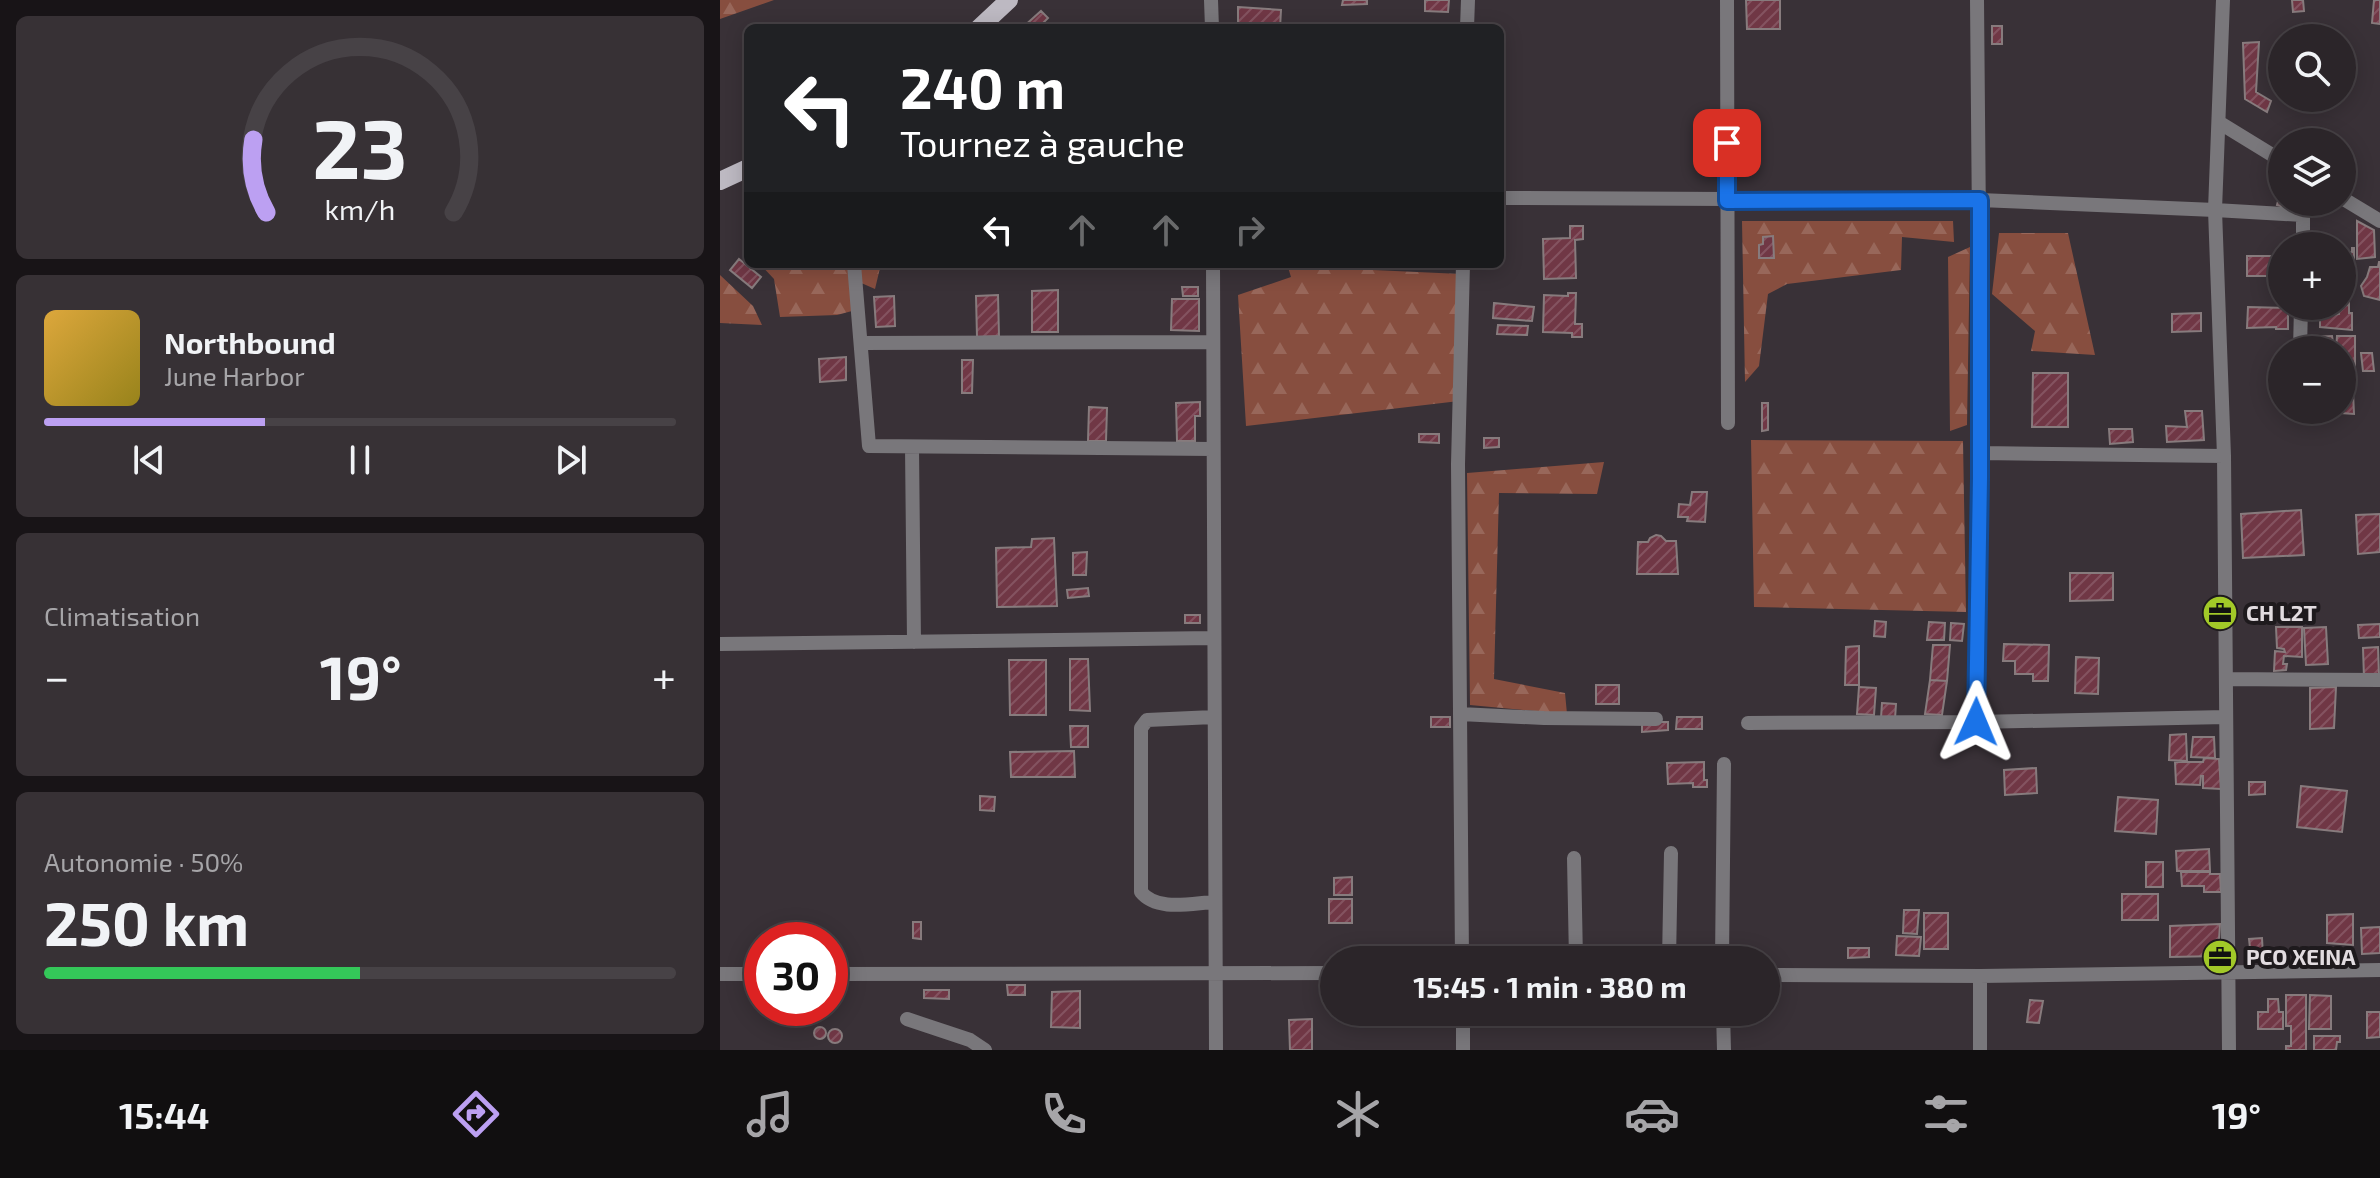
<!DOCTYPE html>
<html lang="fr">
<head>
<meta charset="utf-8">
<style>
	body { margin:0; font-family:"Exo 2",sans-serif; background:#373135; color:#f1f3f6; height:100vh; display:flex; flex-direction:column; font-size:30px; white-space:nowrap }
	* { box-sizing:border-box; margin:0 }
	p { font-size:26px; color:#a6a5a8 }
	.icon { flex:none; width:44px; height:44px; fill:none; stroke:currentColor; stroke-width:2; stroke-linecap:round; stroke-linejoin:round }
	.map { position:relative; flex:1; overflow:hidden }
	.details { display:flex; flex-direction:column; gap:16px; padding:16px; background:#181417; width:720px }
	.details>* { flex:none }
	.hud { position:absolute; left:24px; top:24px; width:760px; height:244px; border-radius:12px; box-shadow:0 4px 20px #0003,0 0 0 2px #474246; background:#202124; color:#fff; overflow:hidden }
	.buttons { position:absolute; left:1548px; top:24px; display:grid; gap:16px }
	.buttons a { display:grid; place-items:center; width:88px; height:88px; border-radius:50%; background:#2b2529; box-shadow:0 4px 20px #0003,0 0 0 2px #474246; font-size:40px }
	.speed { position:absolute; left:24px; top:922px; display:flex; gap:16px; font-size:40px; font-weight:700; text-align:center }
	.speed>* { display:grid; place-content:center; width:104px; height:104px; border-radius:50%; background:#2b2529; box-shadow:0 4px 20px #0003,0 0 0 2px #474246; line-height:1 }
	.speed .limit { border:12px solid #d22; background:#fff; color:#111 }
	.pin { position:absolute; display:grid; place-items:center; width:68px; height:68px; color:#fff; margin:-34px; border-radius:16px; box-shadow:0 4px 12px #0006 }
	.me { position:absolute; width:88px; margin:-44px; rotate:1deg; stroke-linejoin:round; filter:drop-shadow(0 0 6px #0008) }
	.turn { display:flex; align-items:center; gap:28px; height:168px; padding:0 24px; font-size:36px }
	.turn .icon { width:104px; height:104px; stroke-width:2.5 }
	.turn b { display:block; font-size:56px; line-height:68px }
	.lanes { display:flex; align-items:center; height:76px; padding:0 24px; background:#0003; justify-content:center; gap:40px; direction:ltr }
	.lanes .off { opacity:.35 }
	.big { font-size:60px; font-weight:700; line-height:1.1 }
	.details .widget { flex:1; display:flex; flex-direction:column; justify-content:center; gap:12px; min-width:0; padding:0 28px; border-radius:12px; background:#373135 }
	.details .dial { align-items:center; gap:0 }
	.dial svg { height:208px; overflow:visible; fill:none; stroke:#474246; stroke-width:7; stroke-linecap:round; text-anchor:middle }
	.dial text { fill:#f1f3f6; stroke:none }
	.song { display:flex; align-items:center; gap:24px }
	.cover { width:96px; height:96px; border-radius:12px; background:linear-gradient(135deg,hsl(40 70% 55%),hsl(50 70% 35%)) }
	.played { height:8px; border-radius:4px; background:linear-gradient(90deg,#bca0f2 35%,#474246 35%) }
	.keys { display:flex; justify-content:space-around; direction:ltr }
	.heat { display:flex; justify-content:space-between; align-items:center; font-size:44px; direction:ltr }
	.charge { height:12px; border-radius:6px; background:linear-gradient(90deg,#34c759 50%,#474246 0) }
	.trip { position:absolute; left:600px; top:946px; width:460px; height:80px; border-radius:40px; background:#2b2529; box-shadow:0 4px 20px #0003,0 0 0 2px #474246; font-weight:700; line-height:80px; text-align:center }
	.tab-bar { display:flex; height:128px; justify-content:space-around; align-items:center; background:#110f10; color:#a6a5a8 }
	.tab-bar .icon { width:56px; height:56px }
	.tab-bar .selected { color:#bca0f2 }
	.tab-bar b { font-size:36px; color:#f1f3f6 }
	main { display:flex; flex:1; min-height:0 }
	.map>svg:first-child { display:block }
	.forest { fill:url(#forest-firs) }
	.building { fill:url(#building-hatch); stroke:#877b7d; stroke-width:2 }
	.lines { fill:none; stroke-linecap:round; stroke-linejoin:round }
	.minor { stroke:#79777b; stroke-width:14 }
	.major { stroke:#bdb9c2; stroke-width:18 }
	.route-casing { stroke:#114b97; stroke-width:20 }
	.route { stroke:#1a73e8; stroke-width:14 }
	.labels { text-anchor:middle; stroke-width:8; stroke-linejoin:round; paint-order:stroke }
	.poi-label { font-size:22px; font-weight:bold; fill:#e2dce0; stroke:#1e1a1d; text-anchor:start }
</style>
</head>
<body>
<main>
<section class="details">
<div class="widget dial"><svg viewBox="0 0 100 80">
<path d="M14 69A42 42 0 1 1 86 69"/>
<path d="M14 69A42 42 0 0 1 9 41" stroke="#bca0f2"/>
<text x="50" y="56" font-size="32" font-weight="700">23</text>
<text x="50" y="72" font-size="11">km/h</text>
</svg></div>
<div class="widget">
<div class="song"><i class="cover"></i><div><b>Northbound</b><p>June Harbor</p></div></div>
<div class="played"></div>
<div class="keys"><svg class="icon" aria-label="previous" viewBox="0 0 24 24"><path d="M18 5L8 12l10 7zM5 5v14"/></svg><svg class="icon" aria-label="pause" viewBox="0 0 24 24"><path d="M8 5v14M16 5v14"/></svg><svg class="icon" aria-label="next" viewBox="0 0 24 24"><path d="M6 5l10 7-10 7zM19 5v14"/></svg></div>
</div>
<div class="widget"><p>Climatisation</p>
<div class="heat"><a>−</a><b class="big">19°</b><a>+</a></div>
</div>
<div class="widget"><p>Autonomie · 50%</p><b class="big">250 km</b><div class="charge"></div></div>
</section>
<div class="map">
<svg width="1660" height="1050" viewBox="0 0 1660 1050">
	<defs>
		<pattern id="forest-firs" width="22" height="20" patternUnits="userSpaceOnUse" patternTransform="scale(2)"><rect width="22" height="20" fill="#874e3f"/><path d="M5 1l3.5 6h-7zM16 11l3.5 6h-7z" fill="#98675a"/></pattern>
		<pattern id="building-hatch" width="6" height="6" patternUnits="userSpaceOnUse" patternTransform="scale(2)"><rect width="6" height="6" fill="#703745"/><path d="M-1 1l2-2M0 6l6-6M5 7l2-2" fill="none" stroke="#845360"/></pattern>
	</defs>
	<rect width="100%" height="100%" fill="#393137"/>
	<path class="forest" d="M0 0H54L0 19Z
		M1022 221H1233L1234 242 1182 237 1181 270 1067 284 1048 294 1039 366 1025 382Z
		M1279 233H1348L1375 355 1311 351 1315 331 1272 294Z
		M1250 247 1247 425 1230 431 1228 257Z
		M40 264H194L193 267 160 268 155 289 139 282 132 311 117 315 60 317 54 279Z
		M567 264H608L609 268 741 274 739 401 526 426 518 295 571 277Z
		M0 275 33 306 42 325 0 323Z
		M1031 440 1243 441 1246 612 1034 607Z
		M884 462 877 494 779 493 774 679 845 693 847 714 750 705 747 473Z"/>
	<path class="building" d="M623 0H647V4L622 5Z
		M705 0H729L728 12 705 11Z
		M1026 0H1060V29H1027Z
		M1572 0H1583L1584 11 1573 12Z
		M1654 0H1660V24L1652 23Z
		M518 7 561 10 560 28H518Z
		M321 11 328 18 318 28H302Z
		M1272 26H1282V44H1272Z
		M1539 42 1536 92 1551 101 1547 112 1525 99 1523 43Z
		M1562 186V202H1574L1572 209 1557 205Z
		M1637 221 1654 230 1655 257 1637 259Z
		M850 226H863V239L855 240 856 278 824 279 823 239 850 238Z
		M1053 236 1054 258H1039V245L1043 244V237Z
		M1632 248H1634V272L1622 273V253L1632 252Z
		M1527 256H1562V276H1527Z
		M19 259 41 277 32 288 10 270Z
		M1659 262H1660V300L1644 296 1641 286 1647 277 1650 267H1658Z
		M1622 282H1628L1629 304H1622Z
		M462 287H478V296H463Z
		M338 290V332H312V291Z
		M848 293H856L855 324H862V337H852V333L823 332 824 295 848 296Z
		M278 295 279 336 257 337 256 296Z
		M174 296 175 326 156 327 154 297Z
		M452 299H479V331L451 330Z
		M774 303 814 307 812 321 773 318Z
		M1629 305V313H1632V330L1600 327V306H1613V315L1619 314 1618 306Z
		M1528 307 1568 308V329H1556V327L1527 328Z
		M1481 313V331L1452 332V314Z
		M778 325 808 326 807 335 777 334Z
		M1612 336 1614 350 1592 349 1591 337Z
		M1617 336H1635V377H1622V350H1616Z
		M1641 353H1652L1654 371H1643Z
		M126 357V380L100 382 99 359Z
		M242 360H253L252 393H242Z
		M1313 373H1348V427H1312Z
		M1622 392H1633L1634 414 1621 413Z
		M480 402V416H475V441H457L456 403Z
		M1042 403H1048V430L1042 431Z
		M369 407 387 408 386 441H368Z
		M1465 411H1482L1484 440 1447 442 1446 426 1467 427Z
		M1389 429H1412L1413 442 1390 444Z
		M699 434H719V443L699 442Z
		M764 438H779V447L764 448Z
		M972 492H987L985 522 967 521 968 517H958L959 504 970 505Z
		M1581 510 1584 555 1523 558 1521 514Z
		M1660 514V552L1638 554 1636 515Z
		M936 535 941 536 946 541H956L958 574H917L918 542H928L930 538Z
		M334 538 337 606 277 607 276 548 311 547 312 539Z
		M367 552 366 575H353V553Z
		M1350 573H1393V600L1350 601Z
		M368 588 369 596 348 598 347 590Z
		M465 615H480V623H465Z
		M1155 621 1166 622 1165 637 1154 636Z
		M1209 622 1225 623 1224 640H1207Z
		M1231 623 1244 624 1242 641 1230 640Z
		M1660 624V637L1639 638 1638 625Z
		M1556 627H1582V657L1564 656 1563 664H1567L1566 670 1554 671 1555 651 1565 652 1564 649 1557 648Z
		M1606 627 1608 664 1586 665 1584 628Z
		M1284 644 1329 645 1328 681H1313V674H1295V661H1283Z
		M1213 645H1230L1227 681 1210 680Z
		M1139 646V685H1125L1126 647Z
		M1658 647 1659 677 1644 678 1643 648Z
		M1356 657 1379 658 1378 694 1355 693Z
		M350 659H368L370 711 350 710Z
		M289 660H326V715H290Z
		M1210 680 1227 681 1222 715 1205 714Z
		M876 685H899V704H876Z
		M1139 687 1156 688 1154 715 1137 714Z
		M1616 687 1614 728 1590 729V688Z
		M1162 703 1176 704 1175 719 1161 718Z
		M711 717H730V727H711Z
		M957 717H982V729H956Z
		M922 722H948V730L922 732Z
		M350 726H368V747H351Z
		M1466 734 1467 761 1449 760 1450 735Z
		M1473 737H1494L1495 758 1471 757Z
		M354 751 355 777H291L290 752Z
		M1484 758 1499 759 1501 789 1483 788V776H1481L1480 785 1456 784 1455 762H1483Z
		M984 762V780H987V787H973V783L948 784 947 763Z
		M1316 768 1317 793 1285 795 1284 770Z
		M1529 782H1545V794L1529 795Z
		M1581 786 1627 791 1622 832 1577 827Z
		M260 796 275 797 274 811 260 810Z
		M1398 797 1438 800 1436 834 1395 831Z
		M1489 849 1490 871H1457L1456 851Z
		M1426 862H1443V887H1426Z
		M1461 872H1490V874H1500L1501 892H1484V886H1462Z
		M632 877V895H614V878Z
		M1402 894H1438V920H1402Z
		M609 899H632V923H609Z
		M1184 910H1199L1197 934 1183 933Z
		M1204 913H1228V949H1204Z
		M1633 914V945L1607 943V915Z
		M193 922H201V939L193 938Z
		M1500 924 1498 956 1450 957V926Z
		M1660 927V953L1642 954 1641 928Z
		M1177 936 1201 937 1199 956 1176 955Z
		M1542 938 1543 956 1531 957 1529 939Z
		M1128 948H1149V957L1128 958Z
		M287 985H305V995H288Z
		M204 990H229V999L204 998Z
		M360 991V1028L331 1027 332 992Z
		M1566 995H1586V1050H1566V1046H1571V1026H1566Z
		M1590 995 1611 996V1029H1589Z
		M1548 999H1558L1559 1012H1563V1029H1538V1012H1548Z
		M1310 1000 1323 1001 1319 1023 1307 1022Z
		M1647 1012H1660V1037L1647 1038Z
		M592 1019V1050H570L569 1020Z
		M94 1033a6 6 0 1 1 12 0a6 6 0 1 1-12 0Z
		M108 1036a7 7 0 1 1 14 0a7 7 0 1 1-14 0Z
		M1594 1036H1620V1042H1617L1616 1050H1594Z"/>
	<g class="lines">
		<path class="minor" d="M491 0 492 28
			M1007 0 1008 423
			M1503 0 1495 210 1504 456 1509 1050
			M747 28 748 0
			M1500 123 1562 161
			M780 198 1260 200 1495 210 1583 215V246
			M1622 198 1660 221
			M134 264 149 446 493 449
			M493 264 496 1050
			M142 343 493 342
			M1580 350 1581 306
			M192 447 194 642
			M1261 453 1504 456
			M0 644 494 638
			M1506 679 1660 680
			M740 714 824 718 936 719
			M494 717 427 720 421 728V892C437 912 472 903 495 902
			M1256 722 1261 453 1257 0
			M1028 723 1256 722 1506 717
			M854 858 856 960
			M742 960 738 464 743 264
			M949 960 951 853
			M1002 960 1004 764
			M0 974H42
			M110 974 614 973
			M1046 975 1260 976 1660 970
			M743 1012V1050
			M1003 1012 1004 1050
			M187 1019 250 1040 265 1050
			M1260 1050V976"/>
		<path class="major" d="M259 28 289 0
			M0 181 28 168"/>
	</g>
	<g class="lines">
		<defs>
			<path id="route" d="M1007 143V201L1260 200V478L1256 722"/>
		</defs>
		<use href="#route" class="route-casing"/>
		<use href="#route" class="route"/>
	</g>
	<defs>
		<symbol id="office-disc" viewBox="-11 -11 22 22"><circle r="9.5" fill="#a2c928" stroke="#1e1a1d"/><path d="M-6-3h4V-5.5h4V-3h4V5H-6ZM-1-4.5V-3h2v-1.5ZM-6 0V1H6V0Z" fill="#111"/></symbol>
	</defs>
	<g fill-rule="evenodd">
		<use href="#office-disc" x="1480" y="593" width="40" height="40"/>
		<use href="#office-disc" x="1480" y="937" width="40" height="40"/>
	</g>
	<g class="labels">
		<g class="poi-label">
			<text x="1526" y="621">CH L2T</text>
			<text x="1526" y="965">PCO XEINA</text>
		</g>
	</g>
</svg>
<div class="buttons">
<a><svg class="icon" aria-label="search" viewBox="0 0 24 24"><circle cx="10" cy="10" r="6"/><path d="M15 15l6 6"/></svg></a>
<a><svg class="icon" aria-label="layers" viewBox="0 0 24 24"><path d="M12 4l9 5-9 5-9-5zM3 14l9 5 9-5"/></svg></a>
<a>+</a>
<a>−</a>
</div>
<div class="speed"><div class="limit">30</div></div>
<div class="pin" style="left:1007px;top:143px;background:#d93025"><svg class="icon" aria-label="arrive" viewBox="0 0 24 24"><path d="M6 21V4h12l-3 4 3 4H6"/></svg></div>
<svg class="me" style="left:1256px;top:722px" viewBox="-20 -20 40 40"><path d="M0-17L14 15 0 8-14 15z" fill="#1a73e8" stroke="#fff" stroke-width="4"/></svg>
<div class="trip">15:45 · 1 min · 380 m</div>
<div class="hud">
<div class="turn"><svg class="icon" aria-label="left" viewBox="0 0 24 24"><path d="M17 20v-9H6M10 6l-5 5 5 5"/></svg><div><b>240 m</b>Tournez à gauche</div></div>
<div class="lanes"><svg class="icon" aria-label="left" viewBox="0 0 24 24"><path d="M17 20v-9H6M10 6l-5 5 5 5"/></svg><svg class="icon off" aria-label="ahead" viewBox="0 0 24 24"><path d="M12 20V5M6 11l6-6 6 6"/></svg><svg class="icon off" aria-label="ahead" viewBox="0 0 24 24"><path d="M12 20V5M6 11l6-6 6 6"/></svg><svg class="icon off" aria-label="right" viewBox="0 0 24 24"><path d="M7 20v-9h11M14 6l5 5-5 5"/></svg></div>
</div>
</div>
</main>
<nav class="tab-bar">
<b>15:44</b>
<svg class="icon selected" aria-label="directions" viewBox="0 0 24 24"><path d="M12 3l9 9-9 9-9-9zM9 14v-3h6M13 9l2 2-2 2"/></svg>
<svg class="icon" aria-label="music" viewBox="0 0 24 24"><path d="M9 18V5l10-2v13"/><circle cx="6" cy="18" r="3"/><circle cx="16" cy="16" r="3"/></svg>
<svg class="icon" aria-label="phone" viewBox="0 0 24 24"><path d="M5 4h4l2 5-3 2q2 4 5 5l2-3 5 2v4C11 20 4 13 5 4z"/></svg>
<svg class="icon" aria-label="climate" viewBox="0 0 24 24"><path d="M12 3v18M4 7l16 10M4 17L20 7"/></svg>
<svg class="icon" aria-label="car" viewBox="0 0 24 24"><path d="M5 17H2v-5l4-1 3-4h7l3 4 3 1v5h-3M9 17h6M6 11h13"/><circle cx="7" cy="17" r="2"/><circle cx="17" cy="17" r="2"/></svg>
<svg class="icon" aria-label="filters" viewBox="0 0 24 24"><path d="M4 7h16M4 17h16"/><circle cx="9" cy="7" r="2"/><circle cx="15" cy="17" r="2"/></svg>
<b>19°</b>
</nav>
</body>
</html>
